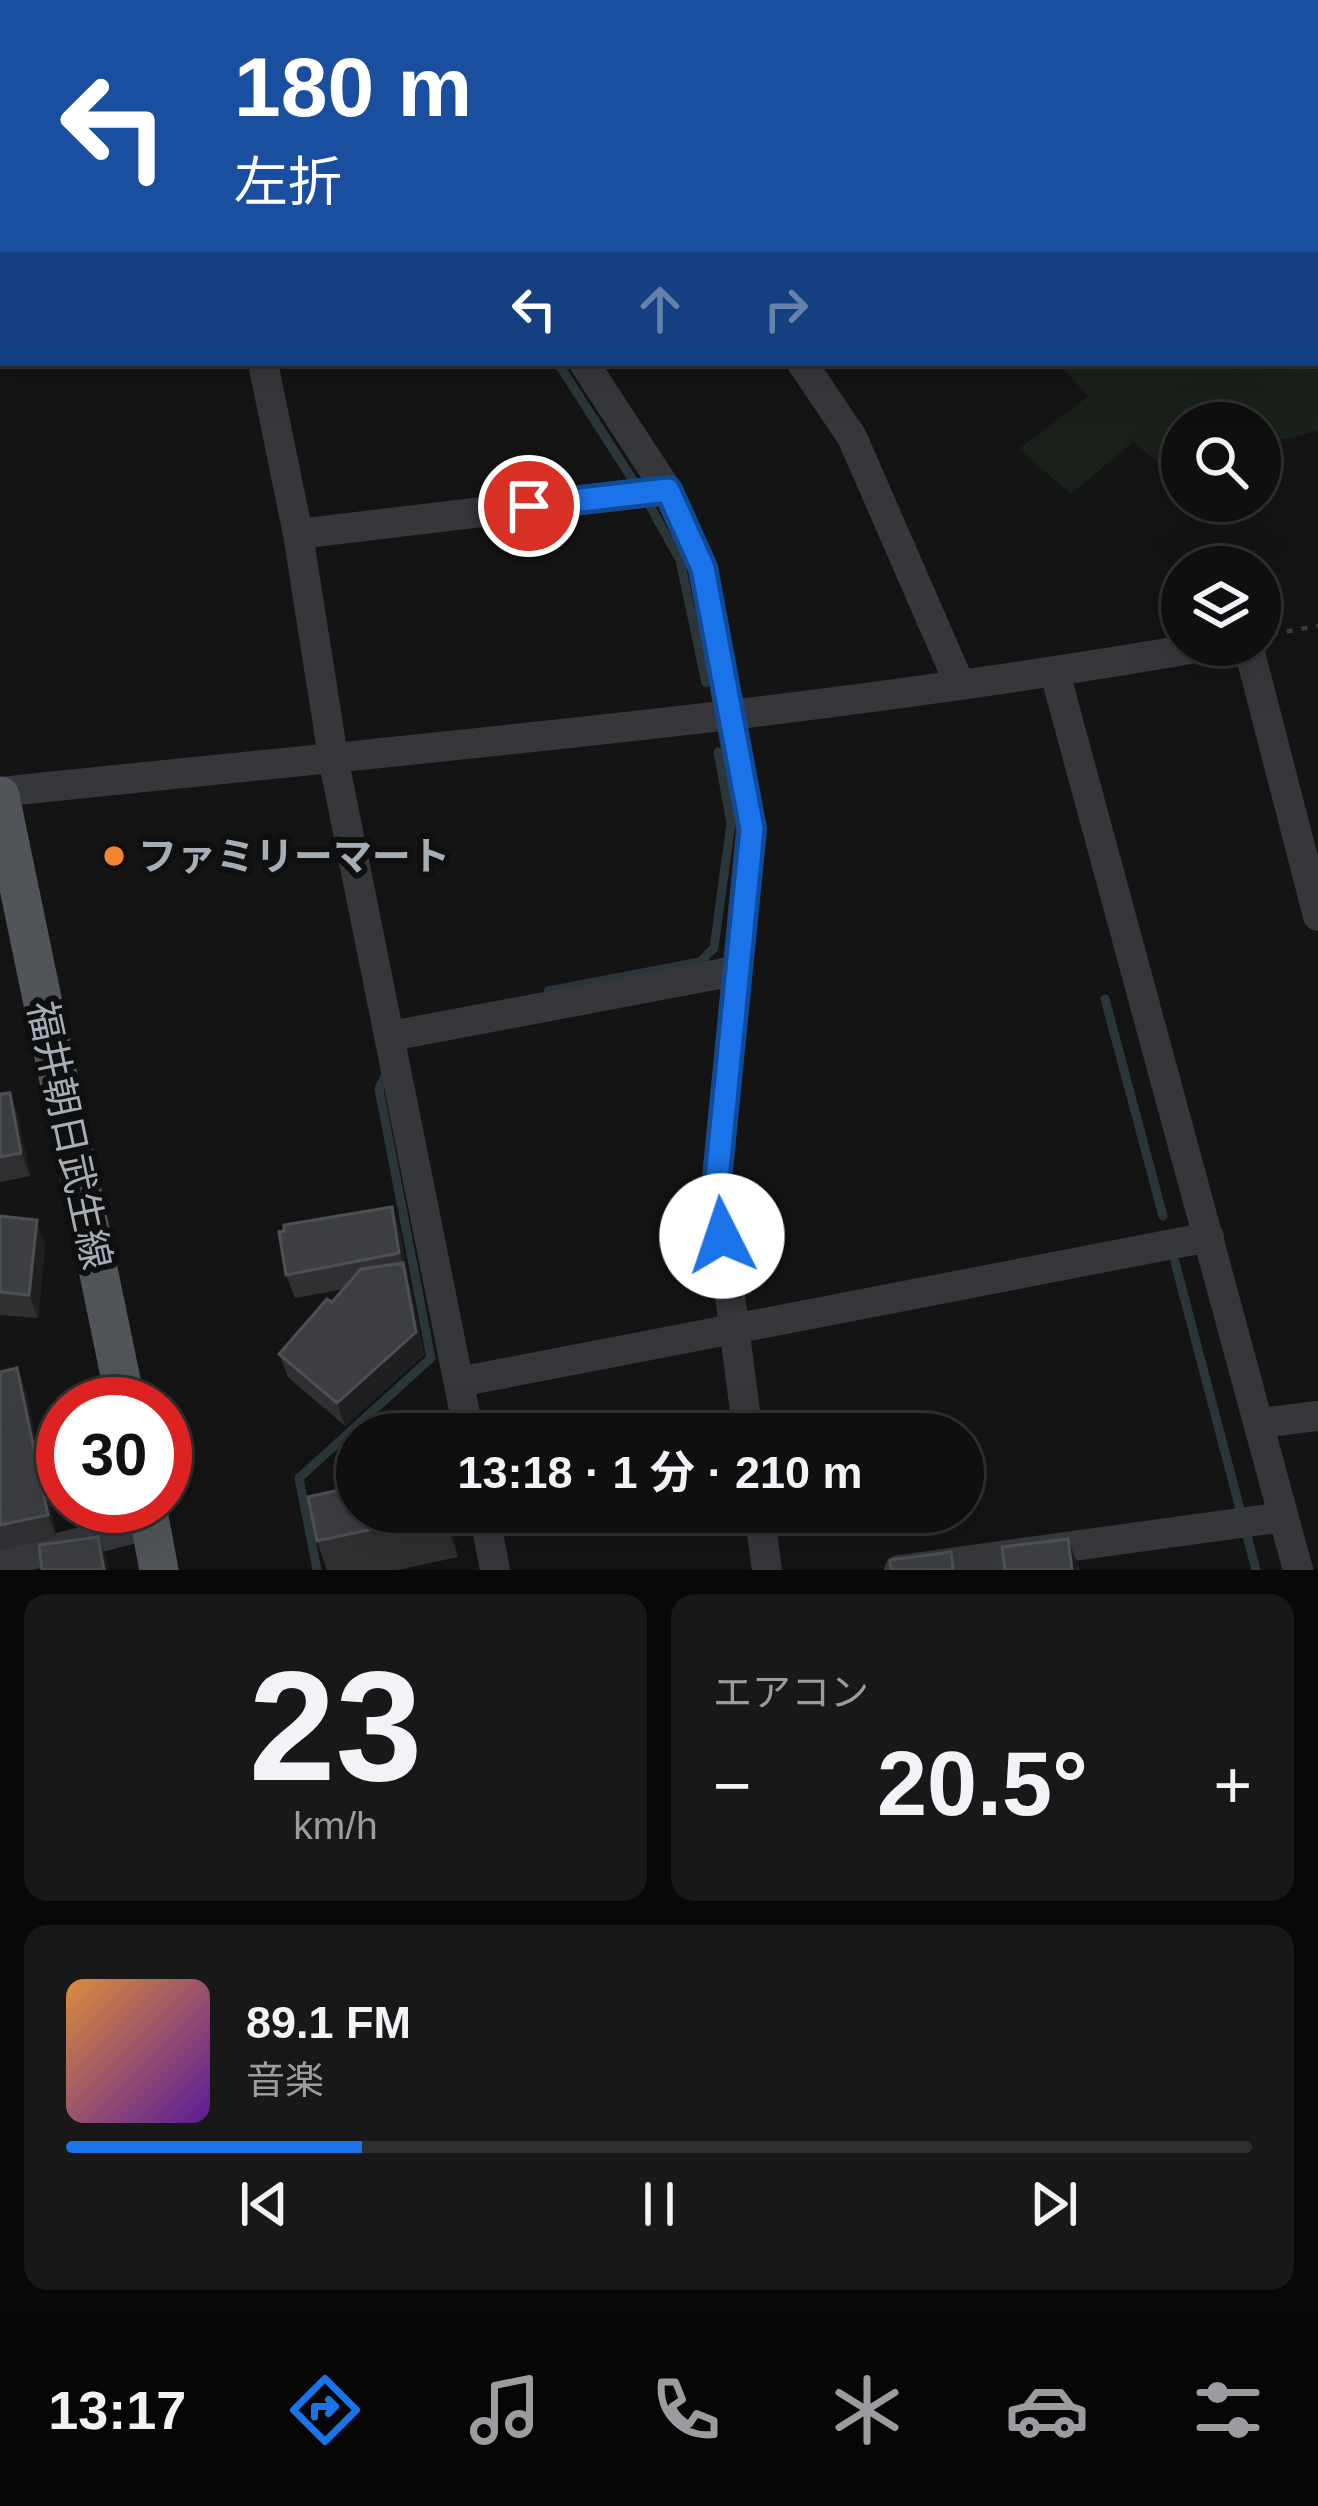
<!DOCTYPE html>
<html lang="ja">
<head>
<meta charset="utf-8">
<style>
	body { margin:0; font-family:Helvetica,"Noto Sans JP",sans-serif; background:#181819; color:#f1f3f6; height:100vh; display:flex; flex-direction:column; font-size:45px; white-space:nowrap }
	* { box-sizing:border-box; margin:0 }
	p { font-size:39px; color:#9b9c9f }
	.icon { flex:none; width:66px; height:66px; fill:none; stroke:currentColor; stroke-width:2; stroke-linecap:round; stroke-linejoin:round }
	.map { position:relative; height:1570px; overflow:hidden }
	.drawer { display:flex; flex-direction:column; gap:24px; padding:24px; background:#080809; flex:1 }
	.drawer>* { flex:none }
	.guide { position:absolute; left:0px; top:0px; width:1320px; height:366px; box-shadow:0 12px 48px #0002,0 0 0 3px #2f2f30; background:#1a4fa0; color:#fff; overflow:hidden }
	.buttons { position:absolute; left:1161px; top:402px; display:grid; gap:24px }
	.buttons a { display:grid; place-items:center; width:120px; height:120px; border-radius:50%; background:#0f0f10; box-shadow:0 12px 48px #0002,0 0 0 3px #2f2f30; font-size:60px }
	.speed { position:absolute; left:36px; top:1377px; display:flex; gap:24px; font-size:60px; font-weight:700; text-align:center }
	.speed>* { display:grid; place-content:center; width:156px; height:156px; border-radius:50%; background:#0f0f10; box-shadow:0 12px 48px #0002,0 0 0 3px #2f2f30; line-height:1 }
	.speed .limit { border:18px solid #d22; background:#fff; color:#111 }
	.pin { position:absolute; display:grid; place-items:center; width:102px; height:102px; color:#fff; margin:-51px; border:6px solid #fff; border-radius:50%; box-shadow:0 3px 12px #0007 }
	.me { position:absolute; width:132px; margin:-66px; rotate:356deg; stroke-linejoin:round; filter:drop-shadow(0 0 9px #0008) }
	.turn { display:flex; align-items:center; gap:42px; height:252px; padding:0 36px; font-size:54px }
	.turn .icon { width:156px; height:156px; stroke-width:2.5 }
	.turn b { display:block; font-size:84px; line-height:102px }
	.lanes { display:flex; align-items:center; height:114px; padding:0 36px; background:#0003; justify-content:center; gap:60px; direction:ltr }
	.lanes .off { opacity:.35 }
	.big { font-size:90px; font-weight:700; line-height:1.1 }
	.drawer .tile { flex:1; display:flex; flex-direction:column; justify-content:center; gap:18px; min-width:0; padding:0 42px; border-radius:24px; background:#181819 }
	.drawer .dial { align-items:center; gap:0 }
	.dial b { font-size:156px; line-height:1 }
	.song { display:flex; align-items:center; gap:36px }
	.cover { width:144px; height:144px; border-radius:18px; background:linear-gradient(135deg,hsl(30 70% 55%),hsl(270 70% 35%)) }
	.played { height:12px; border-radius:6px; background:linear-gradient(90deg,#1a73e8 25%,#2f2f30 25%) }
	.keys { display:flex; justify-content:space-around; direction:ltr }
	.heat { display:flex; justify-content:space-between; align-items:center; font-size:66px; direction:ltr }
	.drawer .tiles { flex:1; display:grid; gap:24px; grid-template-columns:1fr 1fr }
	.tile:last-child { grid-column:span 2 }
	.trip { position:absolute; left:336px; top:1413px; width:648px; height:120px; border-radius:60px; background:#0f0f10; box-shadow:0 12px 48px #0002,0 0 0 3px #2f2f30; font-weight:700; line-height:120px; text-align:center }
	.tab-bar { display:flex; height:192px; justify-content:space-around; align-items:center; background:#060606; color:#9b9c9f }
	.tab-bar .icon { width:84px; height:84px }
	.tab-bar .selected { color:#1a73e8 }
	.tab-bar b { font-size:54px; color:#f1f3f6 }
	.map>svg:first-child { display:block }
	.green { fill:#1a201a }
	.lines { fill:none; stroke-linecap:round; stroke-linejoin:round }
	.stream { stroke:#2a3639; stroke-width:9 }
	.path { stroke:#3b3e41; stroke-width:4.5; stroke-dasharray:6 9; stroke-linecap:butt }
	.minor { stroke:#35373a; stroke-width:30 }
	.major { stroke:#515459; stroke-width:39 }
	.wall { fill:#303033 }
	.shaded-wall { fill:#1f1f21 }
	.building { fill:#3c3e41; stroke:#4d5053; stroke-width:3 }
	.route-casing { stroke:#114b97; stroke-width:30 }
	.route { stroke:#1a73e8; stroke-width:21 }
	.poi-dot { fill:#f18530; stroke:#0f0f10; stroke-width:4.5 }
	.labels { text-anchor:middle; stroke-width:12; stroke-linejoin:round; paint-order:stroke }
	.poi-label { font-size:39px; font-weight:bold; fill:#a5aeb6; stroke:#0f0f10; text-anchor:start }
	.street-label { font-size:39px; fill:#a5aeb6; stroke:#0f0f10 }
</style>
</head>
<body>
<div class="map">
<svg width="1318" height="1570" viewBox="0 0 1318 1570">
	<rect width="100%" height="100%" fill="#141415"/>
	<path class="green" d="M718 0H1318V431L1260 445V423H1182V464L1166 468 1133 442 1071 494 1019 449 1088 396 1058 363H1317V3Z"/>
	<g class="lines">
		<path class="stream" d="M329 0 331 3
			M558 363 636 485
			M646 499 680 560 706 683
			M548 991 700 962 714 948 731 823 718 752
			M1105 999 1163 1216
			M1175 1262 1256 1570
			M317 1570 299 1478 431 1358 379 1089 387 1072"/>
		<path class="path" d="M1272 634 1318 626"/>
		<path class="minor" d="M590 0 591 3
			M263 363 298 534 333 757 469 1434
			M584 363 667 490 703 568 751 829 716 1189 748 1434
			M802 363 852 437 960 685
			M298 534 667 490
			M1248 645 1318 916
			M1055 673 1298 1570
			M0 792C405 749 812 716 1213 645
			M391 1036 735 971
			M459 1382 1209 1237
			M1260 1423 1318 1416
			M484 1512 495 1570
			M759 1512 767 1570
			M0 1563 151 1524
			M899 1570 1283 1517"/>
		<path class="major" d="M0 796 126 1404
			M147 1506 159 1570"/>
	</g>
	<path class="wall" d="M10 1093 18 1116 30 1176 0 1182V1094Z
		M0 1216 45 1244 38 1318 0 1315Z
		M400 1230 408 1277 424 1355 345 1426 288 1377 279 1354 344 1289 295 1298 286 1275Z
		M17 1368 26 1392 57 1538 0 1550V1372Z
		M448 1512 458 1557 397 1570H327L317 1541Z"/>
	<path class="shaded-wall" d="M10 1093 18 1116 30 1176 21 1153Z
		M392 1207 400 1230 408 1277 399 1253Z
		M37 1220 45 1244 38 1318 29 1295Z
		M403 1263 411 1286 424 1355 345 1426 337 1403Z
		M17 1368 26 1392 57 1538 48 1515Z
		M441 1512H448L458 1557Z
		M98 1537 107 1560 108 1570H104Z
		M1068 1539 1080 1570H1072Z"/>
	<path class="building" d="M10 1093 21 1153 0 1157V1094Z
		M392 1207 399 1253 286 1275 279 1232 284 1231V1225Z
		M0 1216 37 1220 29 1295 0 1292Z
		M403 1263 416 1332 337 1403 279 1354 327 1299 332 1302 361 1269Z
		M17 1368 48 1515 0 1525V1372Z
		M357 1486V1512H441L442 1514 317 1541 308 1497Z
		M98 1537 104 1570H42L39 1545Z
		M1068 1539 1072 1570H1005L1002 1547Z
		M951 1552 953 1570H891L890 1560Z"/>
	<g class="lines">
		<defs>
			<path id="route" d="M529 506 668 490 703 568 752 829 716 1189 722 1236"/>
		</defs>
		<use href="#route" class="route-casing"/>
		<use href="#route" class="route"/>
	</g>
	<circle class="poi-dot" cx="114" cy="856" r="12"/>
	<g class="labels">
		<g class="poi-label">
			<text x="138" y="870">ファミリーマート</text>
		</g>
		<g class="street-label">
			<text transform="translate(70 1135) rotate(78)" y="14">福井朝日武生線</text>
		</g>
	</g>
</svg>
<div class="buttons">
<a><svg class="icon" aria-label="search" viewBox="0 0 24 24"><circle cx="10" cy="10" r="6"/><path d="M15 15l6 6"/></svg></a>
<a><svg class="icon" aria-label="layers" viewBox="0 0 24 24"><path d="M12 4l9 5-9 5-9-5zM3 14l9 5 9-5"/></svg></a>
</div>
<div class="speed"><div class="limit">30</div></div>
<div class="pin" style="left:529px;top:506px;background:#d93025"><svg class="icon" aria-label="arrive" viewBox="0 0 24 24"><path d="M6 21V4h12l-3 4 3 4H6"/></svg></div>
<svg class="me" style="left:722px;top:1236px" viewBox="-20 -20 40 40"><circle r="19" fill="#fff"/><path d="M0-13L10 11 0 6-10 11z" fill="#1a73e8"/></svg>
<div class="trip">13:18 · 1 分 · 210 m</div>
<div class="guide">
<div class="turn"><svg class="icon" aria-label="left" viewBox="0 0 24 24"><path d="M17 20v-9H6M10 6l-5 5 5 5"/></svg><div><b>180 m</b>左折</div></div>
<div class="lanes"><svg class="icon" aria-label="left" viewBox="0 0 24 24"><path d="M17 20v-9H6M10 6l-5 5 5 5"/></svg><svg class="icon off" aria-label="ahead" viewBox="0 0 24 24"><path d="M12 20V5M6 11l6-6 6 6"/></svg><svg class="icon off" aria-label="right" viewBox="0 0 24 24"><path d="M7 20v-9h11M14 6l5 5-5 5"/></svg></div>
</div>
</div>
<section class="drawer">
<div class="tiles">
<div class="tile dial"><b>23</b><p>km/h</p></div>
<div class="tile"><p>エアコン</p>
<div class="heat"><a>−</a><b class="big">20.5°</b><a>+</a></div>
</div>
<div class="tile">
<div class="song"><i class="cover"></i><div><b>89.1 FM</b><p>音楽</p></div></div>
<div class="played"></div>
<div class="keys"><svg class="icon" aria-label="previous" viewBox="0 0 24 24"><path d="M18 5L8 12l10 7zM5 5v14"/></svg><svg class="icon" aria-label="pause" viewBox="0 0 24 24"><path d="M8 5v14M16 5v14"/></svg><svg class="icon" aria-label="next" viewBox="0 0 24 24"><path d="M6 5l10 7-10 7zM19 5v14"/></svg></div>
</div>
</div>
</section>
<nav class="tab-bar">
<b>13:17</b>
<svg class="icon selected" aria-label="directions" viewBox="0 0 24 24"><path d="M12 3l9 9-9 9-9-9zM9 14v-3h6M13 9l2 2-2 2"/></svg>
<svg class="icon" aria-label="music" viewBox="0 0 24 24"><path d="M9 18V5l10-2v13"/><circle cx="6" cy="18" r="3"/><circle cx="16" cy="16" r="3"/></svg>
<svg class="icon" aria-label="phone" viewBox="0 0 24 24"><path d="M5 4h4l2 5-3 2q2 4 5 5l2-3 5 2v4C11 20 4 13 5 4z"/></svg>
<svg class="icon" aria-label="climate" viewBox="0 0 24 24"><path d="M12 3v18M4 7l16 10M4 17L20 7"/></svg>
<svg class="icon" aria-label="car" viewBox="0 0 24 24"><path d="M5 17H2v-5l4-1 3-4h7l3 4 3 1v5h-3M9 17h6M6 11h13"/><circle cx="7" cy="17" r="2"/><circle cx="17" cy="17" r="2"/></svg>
<svg class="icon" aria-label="filters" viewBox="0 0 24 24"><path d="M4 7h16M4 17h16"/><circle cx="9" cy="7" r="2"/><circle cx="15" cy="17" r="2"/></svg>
</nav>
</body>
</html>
